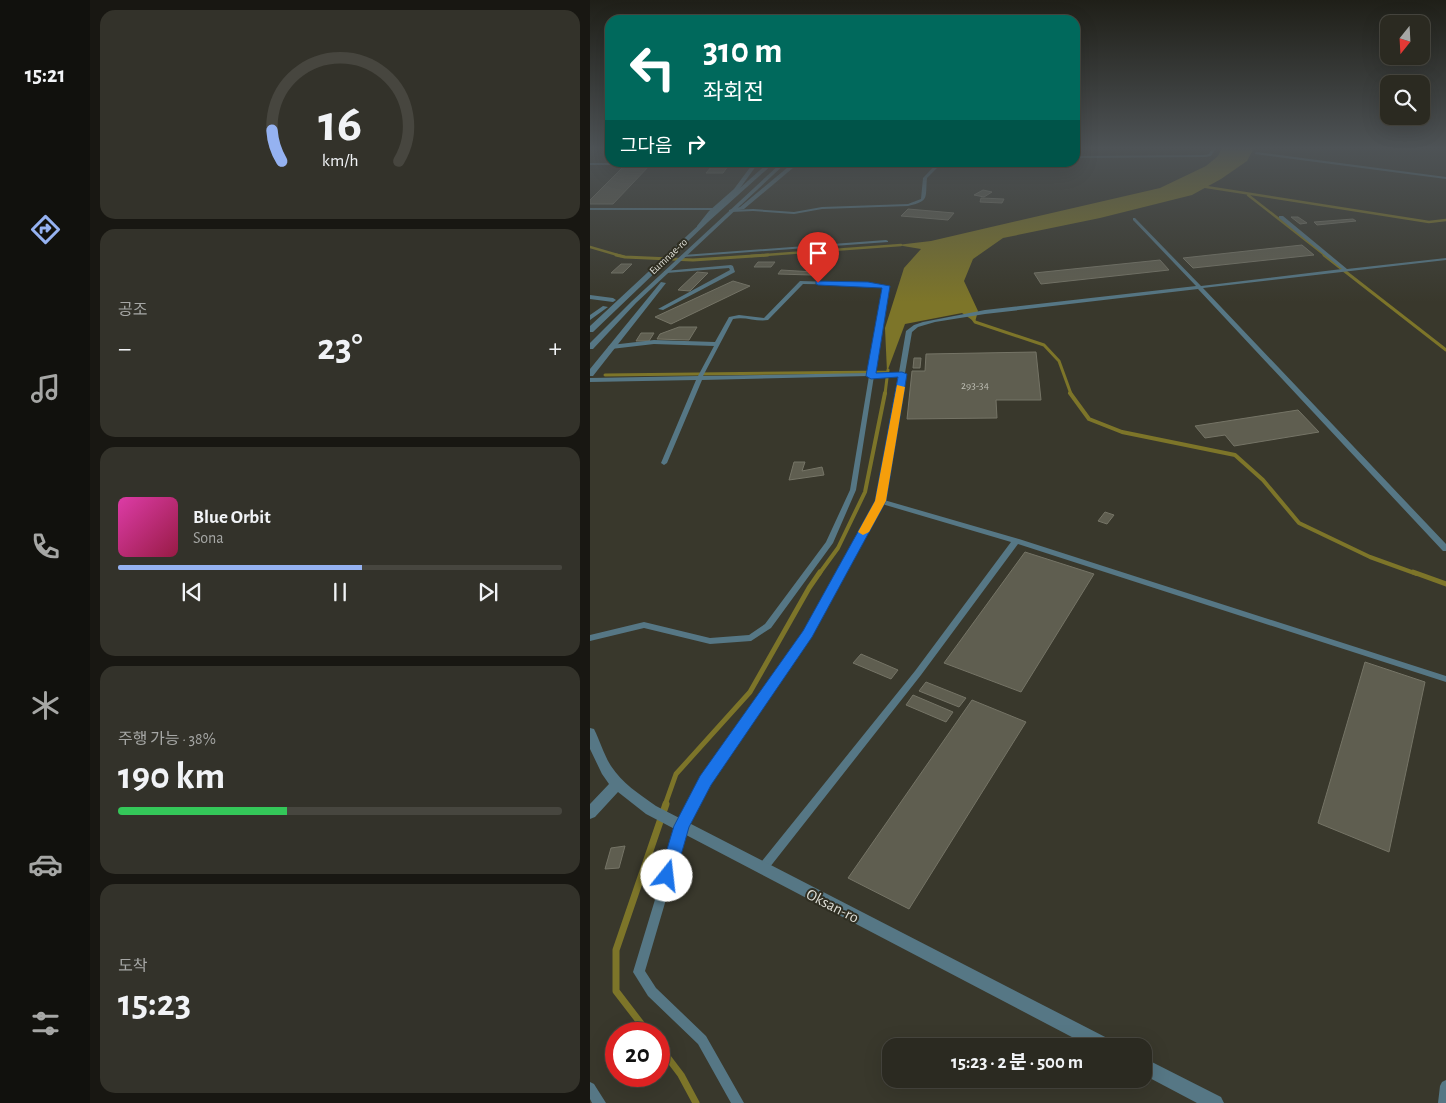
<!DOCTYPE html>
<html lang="ko">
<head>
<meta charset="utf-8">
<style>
	body { margin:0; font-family:"Alegreya Sans","Noto Sans KR",sans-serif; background:#33322a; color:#f1f3f6; height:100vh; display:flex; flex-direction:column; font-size:19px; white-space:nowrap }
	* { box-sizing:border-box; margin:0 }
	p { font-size:16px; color:#a6a7a5 }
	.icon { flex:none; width:28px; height:28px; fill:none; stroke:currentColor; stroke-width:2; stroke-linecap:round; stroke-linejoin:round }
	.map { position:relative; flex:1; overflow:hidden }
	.details { display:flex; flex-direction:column; gap:10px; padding:10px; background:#181712; width:500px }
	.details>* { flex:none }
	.banner { position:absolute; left:15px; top:15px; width:475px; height:152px; border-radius:15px; box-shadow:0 5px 20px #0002,0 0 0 1px #47463f; background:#00695c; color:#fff; overflow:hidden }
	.needle { width:32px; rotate:198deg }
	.controls { position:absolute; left:790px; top:15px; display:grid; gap:10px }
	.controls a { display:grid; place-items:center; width:50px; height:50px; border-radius:10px; background:#2b2a21; box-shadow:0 5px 20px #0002,0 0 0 1px #47463f; font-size:25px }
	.speed { position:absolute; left:15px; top:1022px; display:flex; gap:10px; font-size:25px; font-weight:700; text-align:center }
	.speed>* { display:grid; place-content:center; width:65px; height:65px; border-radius:50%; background:#2b2a21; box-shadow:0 5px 20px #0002,0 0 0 1px #47463f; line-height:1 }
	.speed .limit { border:8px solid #d22; background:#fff; color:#111 }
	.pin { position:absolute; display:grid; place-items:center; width:42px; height:42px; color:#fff; margin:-51px -21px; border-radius:50% 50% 50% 0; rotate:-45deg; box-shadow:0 0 5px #0007 }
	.pin .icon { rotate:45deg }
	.me { position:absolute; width:55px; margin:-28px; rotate:16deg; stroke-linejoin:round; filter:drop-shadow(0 0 4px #0008) }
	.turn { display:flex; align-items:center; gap:18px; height:105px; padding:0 15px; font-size:22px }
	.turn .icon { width:65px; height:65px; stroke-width:2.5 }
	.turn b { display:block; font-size:35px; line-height:42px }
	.then { display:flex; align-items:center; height:48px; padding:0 15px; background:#0003; gap:10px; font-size:19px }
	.big { font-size:38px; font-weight:700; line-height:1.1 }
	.details .card { flex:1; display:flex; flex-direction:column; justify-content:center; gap:8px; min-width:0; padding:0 18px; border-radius:15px; background:#33322a }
	.details .dial { align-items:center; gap:0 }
	.dial svg { height:130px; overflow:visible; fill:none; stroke:#47463f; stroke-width:7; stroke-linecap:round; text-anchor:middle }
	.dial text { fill:#f1f3f6; stroke:none }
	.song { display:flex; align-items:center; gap:15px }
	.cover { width:60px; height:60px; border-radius:8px; background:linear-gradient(135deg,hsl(320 70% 55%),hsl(340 70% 35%)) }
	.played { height:5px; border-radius:2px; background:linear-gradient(90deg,#95b2f1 55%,#47463f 55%) }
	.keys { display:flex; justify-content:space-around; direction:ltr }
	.heat { display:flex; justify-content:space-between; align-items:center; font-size:28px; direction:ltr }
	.charge { height:8px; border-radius:4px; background:linear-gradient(90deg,#34c759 38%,#47463f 0) }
	.trip { position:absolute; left:292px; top:1038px; width:270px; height:50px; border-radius:15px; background:#2b2a21; box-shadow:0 5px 20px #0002,0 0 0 1px #47463f; font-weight:700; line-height:50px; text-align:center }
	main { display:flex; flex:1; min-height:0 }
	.menu { display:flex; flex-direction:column; width:90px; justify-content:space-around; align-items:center; background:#11110d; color:#a6a7a5 }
	.menu .icon { width:35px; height:35px }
	.menu .on { color:#95b2f1 }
	.menu b { font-size:22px; color:#f1f3f6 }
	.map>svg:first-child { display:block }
	.water { fill:#7d7529 }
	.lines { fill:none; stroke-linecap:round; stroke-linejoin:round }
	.stream-far4 { stroke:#7d7529; stroke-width:2.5 }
	.stream-far3 { stroke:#7d7529; stroke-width:3 }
	.stream-far2 { stroke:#7d7529; stroke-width:4 }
	.stream-far1 { stroke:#7d7529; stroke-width:5 }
	.stream { stroke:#7d7529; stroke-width:7 }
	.building { fill:#5f5e50; stroke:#757466 }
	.service { fill:#567785; fill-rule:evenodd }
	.minor { fill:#567785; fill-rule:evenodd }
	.tertiary { fill:#567785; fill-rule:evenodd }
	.route { fill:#1a73e8; stroke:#114b97 }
	.slow { fill:#f59e0b }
	.labels { text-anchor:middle; stroke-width:4; stroke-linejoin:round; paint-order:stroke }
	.far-street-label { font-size:11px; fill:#dfdfd7; stroke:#2f2e22 }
	.number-label { font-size:11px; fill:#bfbfb5 }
	.near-street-label { font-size:16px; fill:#dfdfd7; stroke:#2f2e22 }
</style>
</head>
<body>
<main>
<nav class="menu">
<b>15:21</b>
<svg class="icon on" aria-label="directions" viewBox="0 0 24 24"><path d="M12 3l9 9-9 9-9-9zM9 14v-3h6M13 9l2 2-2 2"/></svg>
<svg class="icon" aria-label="music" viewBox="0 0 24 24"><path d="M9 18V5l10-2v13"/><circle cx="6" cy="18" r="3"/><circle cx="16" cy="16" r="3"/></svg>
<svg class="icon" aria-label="phone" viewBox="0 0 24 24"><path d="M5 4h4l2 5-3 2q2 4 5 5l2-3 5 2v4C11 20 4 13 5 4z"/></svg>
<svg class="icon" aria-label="climate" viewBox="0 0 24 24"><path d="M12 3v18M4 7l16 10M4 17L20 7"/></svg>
<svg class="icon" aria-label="car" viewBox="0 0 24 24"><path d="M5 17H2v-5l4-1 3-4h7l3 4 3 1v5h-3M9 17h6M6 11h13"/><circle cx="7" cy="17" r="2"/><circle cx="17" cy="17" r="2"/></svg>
<svg class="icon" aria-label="filters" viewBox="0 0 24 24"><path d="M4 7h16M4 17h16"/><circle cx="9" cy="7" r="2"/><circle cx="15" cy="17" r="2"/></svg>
</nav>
<section class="details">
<div class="card dial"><svg viewBox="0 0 100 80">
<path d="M14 69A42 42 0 1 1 86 69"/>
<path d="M14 69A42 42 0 0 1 8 50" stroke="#95b2f1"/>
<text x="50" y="56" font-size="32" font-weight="700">16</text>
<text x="50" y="72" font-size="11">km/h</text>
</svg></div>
<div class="card"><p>공조</p>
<div class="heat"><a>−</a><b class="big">23°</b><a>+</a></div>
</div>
<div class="card">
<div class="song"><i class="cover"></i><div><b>Blue Orbit</b><p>Sona</p></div></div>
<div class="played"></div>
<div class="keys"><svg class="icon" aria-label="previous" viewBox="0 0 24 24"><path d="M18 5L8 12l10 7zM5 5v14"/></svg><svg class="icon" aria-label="pause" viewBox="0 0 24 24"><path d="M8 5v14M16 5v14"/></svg><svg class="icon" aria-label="next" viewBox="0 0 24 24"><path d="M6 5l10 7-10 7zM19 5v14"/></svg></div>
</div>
<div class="card"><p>주행 가능 · 38%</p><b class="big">190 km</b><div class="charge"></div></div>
<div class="card"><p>도착</p><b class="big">15:23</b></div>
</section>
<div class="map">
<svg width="856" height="1103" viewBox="0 0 856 1103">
	<rect width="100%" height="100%" fill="#39382c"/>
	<path class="water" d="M632 148H664L657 161 631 179 602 195 510 218 413 238 383 259 374 281 388 311 385 322 372 313 315 324 297 372 295 328 314 268 331 249 307 245 341 241 570 188 616 166 628 156Z"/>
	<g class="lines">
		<path class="stream-far4" d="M610 186 839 222 856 220
			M658 195 736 256
			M0 247 31 256
			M161 256 311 245"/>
		<path class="stream-far3" d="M26 255 35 257 103 260 178 255
			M734 255 856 350
			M383 319 385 322 454 345 469 361 481 394
			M15 375 297 372
			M295 394 298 370"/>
		<path class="stream-far2" d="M480 393 499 419 532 432 645 455 673 480 709 523 780 557 827 574
			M229 574 248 548 275 492 295 393"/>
		<path class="stream-far1" d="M823 572 856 584
			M75 805 86 774 160 692 219 588 230 572"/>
		<path class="stream" d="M59 1034 26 991V950L76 804
			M69 1046 91 1075 106 1103"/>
	</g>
	<path class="building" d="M35 165H60L23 204H0V200Z
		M122 166H138L133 173H116Z
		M393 190 402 192 394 197 384 195Z
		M391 198 414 199 412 203 390 202Z
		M318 209 364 213 358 220 311 216Z
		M701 217H708L717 223 710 224Z
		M763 219 766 221 727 225 724 222Z
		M712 245 724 255 603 268 593 258Z
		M570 260 579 270 451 284 444 273Z
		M168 262H185L181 267H164Z
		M31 264H42L33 273H21Z
		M191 270 224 272 221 275 188 274Z
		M107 272 118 273 100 291 88 290Z
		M143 281 160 286 81 324 65 317Z
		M89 327H107L99 340 67 339 70 334Z
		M51 333H64L59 341H46Z
		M446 352 451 400H406L407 418 317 419 322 371H335L336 354Z
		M324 358H331L330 368H323Z
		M708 410 729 432 644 446 635 435 615 438 605 426Z
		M204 462H215L212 471 232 467 234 475 199 480Z
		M515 512 524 515 517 524 508 521Z
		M435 552 504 574 431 692 354 663Z
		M271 654 308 670 301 679 263 663Z
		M775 662 835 682 799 852 728 823Z
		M336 682 376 698 369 707 329 691Z
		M323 695 363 712 356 722 316 705Z
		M382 700 436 722 319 909 258 878Z
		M35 846 29 868 15 869 21 848Z"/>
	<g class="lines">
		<path class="service" d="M622 148H626L621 156 615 157 485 158V156L615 155 619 154Z
			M666 152 856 177V179L665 154Z
			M348 162H353L337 178C335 198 340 201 318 206L232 209 204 214 163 211 141 212 139 211 141 210 163 209 204 212 232 207 318 204 331 199 333 178Z
			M0 163H166L168 164 166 165H0Z
			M0 208H125L127 209 125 210H0Z
			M689 216H693L757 269 856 258V260L613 288 856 544V551H853L608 289 395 314 345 322 328 327 322 332 315 373 316 374 314 375 294 500 429 539 856 676V682L428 544 331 675 176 872 172 874 168 872 167 869 168 866 325 671 421 542 292 504 220 636 119 784 97 828 55 971 66 988 116 1036 154 1103H141L108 1044 58 996 43 972 88 824 113 778 214 632 286 501 308 376H284L266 490 243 543 181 628 161 641 120 644 54 628 0 641V635L54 622 120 638 159 635 175 624 236 542 260 490 279 376 112 380 77 463 74 465 71 463 106 380 0 382V378L108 376 124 346 64 344 21 349 18 347 21 345 64 340 125 342 139 317 149 315 174 318 210 281 278 283 298 287 285 373 309 372 316 331 324 325 333 322 395 310 606 286 543 220V218H545L611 286 752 269 689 218ZM213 284 278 285 293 288 279 373 113 376 143 319C155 316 166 322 178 320Z
			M296 240 298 241V242L93 257 91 256 93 255Z
			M141 265 143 266 145 272 73 310 68 309 140 270 139 268 76 273 74 272V271Z
			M0 295 23 298 26 300 23 302 0 299Z
			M856 1080V1103H848L850 1086 852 1082Z
			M0 1082 4 1084 16 1103H2L0 1099Z"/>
		<path class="minor" d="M164 162H169L148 191 123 213 111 228H107V226L119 211 144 189Z
			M204 162H210L154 209 139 212V210L150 207Z
			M0 728 4 729C10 741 14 755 21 766 32 783 49 794 66 806L521 1040 523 1046H499L56 814 28 792 5 817 0 819V804L19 784 12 774 0 749Z
			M554 1058 631 1097 634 1103H607L554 1075Z"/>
		<path class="tertiary" d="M179 162H185L118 222 3 332H0V326L114 220Z
			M192 162H197L46 303 3 349H0V343L42 301Z
			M71 282 76 283 3 376H0V369Z
			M13 306 18 307 0 320V315Z"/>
	</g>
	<linearGradient id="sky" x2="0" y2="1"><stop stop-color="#1f1f18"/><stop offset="0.49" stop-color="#4e5356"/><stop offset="1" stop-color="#4e5356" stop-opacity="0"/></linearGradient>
	<rect width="856" height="302" fill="url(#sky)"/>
	<path class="route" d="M226 281 278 282 300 286 286 373 312 372 317 374 296 501 222 637 121 785 99 827 85 876 83 881 77 883 72 881 69 876 84 826 110 776 213 631 285 501 308 377 281 379 276 376 292 288 228 285 226 284Z"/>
	<path class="slow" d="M307 385 315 387 296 501 279 532 273 535 268 532 285 501Z"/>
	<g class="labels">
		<g class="far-street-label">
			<text transform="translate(78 256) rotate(-43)" y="4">Eumnae-ro</text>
		</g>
		<g class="number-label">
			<text x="385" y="389">293-34</text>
		</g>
		<g class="near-street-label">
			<text transform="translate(243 905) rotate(27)" y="6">Oksan-ro</text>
		</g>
	</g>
</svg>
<div class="controls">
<a><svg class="needle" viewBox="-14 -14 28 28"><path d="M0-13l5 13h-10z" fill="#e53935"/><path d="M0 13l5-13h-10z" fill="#a6a7a5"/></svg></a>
<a><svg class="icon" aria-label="search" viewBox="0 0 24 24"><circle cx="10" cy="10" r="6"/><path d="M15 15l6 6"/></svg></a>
</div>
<div class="speed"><div class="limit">20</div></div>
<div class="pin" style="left:228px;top:283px;background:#d93025"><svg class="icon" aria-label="arrive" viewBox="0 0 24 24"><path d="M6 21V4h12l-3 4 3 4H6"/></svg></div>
<svg class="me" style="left:77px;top:876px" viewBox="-20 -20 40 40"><circle r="19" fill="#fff"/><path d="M0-13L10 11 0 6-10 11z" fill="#1a73e8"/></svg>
<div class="trip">15:23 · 2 분 · 500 m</div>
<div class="banner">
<div class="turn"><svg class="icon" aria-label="left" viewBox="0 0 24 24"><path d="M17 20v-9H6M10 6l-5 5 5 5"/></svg><div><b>310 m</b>좌회전</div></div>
<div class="then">그다음<svg class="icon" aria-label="right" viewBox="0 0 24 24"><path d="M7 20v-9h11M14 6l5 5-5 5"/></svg></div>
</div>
</div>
</main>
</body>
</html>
